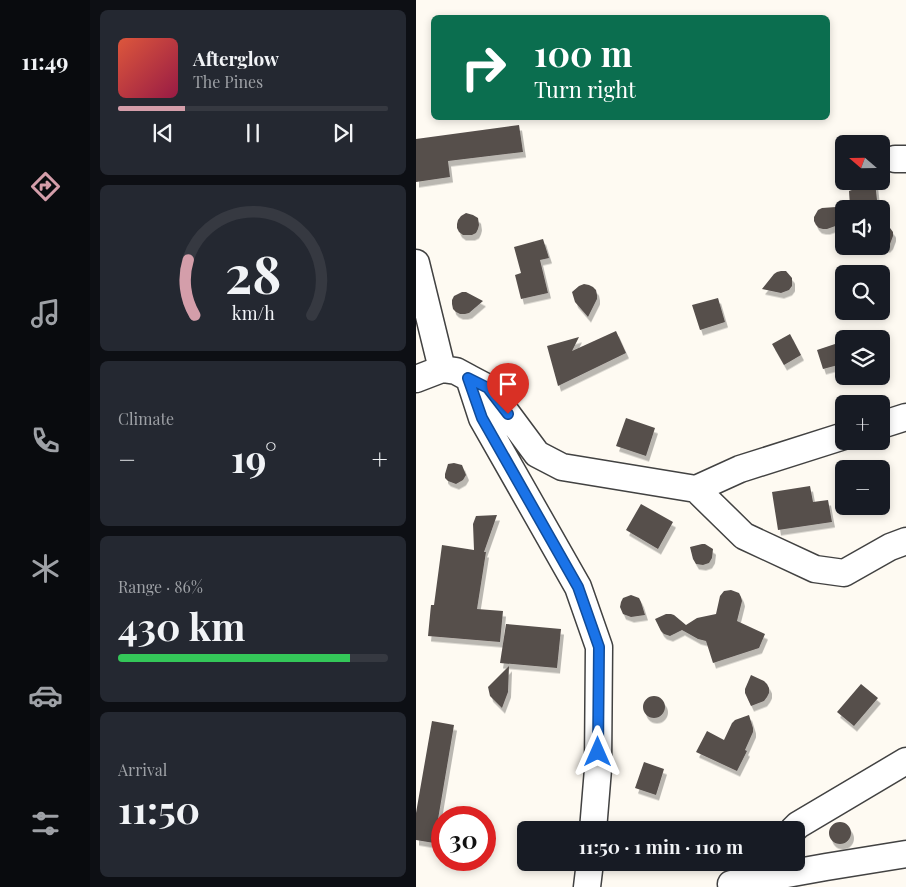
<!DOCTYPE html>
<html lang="en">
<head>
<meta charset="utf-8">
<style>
	body { margin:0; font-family:"Playfair Display",serif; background:#242831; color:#f1f3f6; height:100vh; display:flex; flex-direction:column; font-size:19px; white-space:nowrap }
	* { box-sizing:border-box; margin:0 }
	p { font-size:16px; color:#9ea1a6 }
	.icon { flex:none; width:28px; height:28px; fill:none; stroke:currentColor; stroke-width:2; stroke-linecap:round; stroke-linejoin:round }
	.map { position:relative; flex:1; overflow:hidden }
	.panel { display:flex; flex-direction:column; gap:10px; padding:10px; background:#0d0f14; width:326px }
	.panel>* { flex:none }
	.guide { position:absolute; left:15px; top:15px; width:399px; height:105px; border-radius:8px; box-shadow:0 2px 8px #0003; background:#0b6e4f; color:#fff; overflow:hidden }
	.needle { width:32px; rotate:290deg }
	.buttons { position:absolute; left:419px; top:135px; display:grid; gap:10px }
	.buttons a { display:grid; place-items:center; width:55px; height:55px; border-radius:8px; background:#171b24; box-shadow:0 2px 8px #0003; font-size:25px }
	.speed { position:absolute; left:15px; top:806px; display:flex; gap:10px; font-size:25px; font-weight:700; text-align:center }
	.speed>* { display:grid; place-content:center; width:65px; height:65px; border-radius:50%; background:#171b24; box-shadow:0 2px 8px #0003; line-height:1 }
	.speed .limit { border:8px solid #d22; background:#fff; color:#111 }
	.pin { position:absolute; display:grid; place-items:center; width:42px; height:42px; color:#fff; margin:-51px -21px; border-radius:50% 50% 50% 0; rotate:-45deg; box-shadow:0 0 5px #0007 }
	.pin .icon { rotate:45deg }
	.me { position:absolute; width:55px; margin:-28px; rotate:0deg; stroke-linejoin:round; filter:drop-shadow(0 0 4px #0008) }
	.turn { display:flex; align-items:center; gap:18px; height:105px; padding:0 20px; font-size:22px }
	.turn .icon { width:65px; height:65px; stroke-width:2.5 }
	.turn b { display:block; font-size:35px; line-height:42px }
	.big { font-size:38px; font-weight:700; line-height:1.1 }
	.panel .tile { flex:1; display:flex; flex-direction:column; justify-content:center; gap:8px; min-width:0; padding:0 18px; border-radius:8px; background:#242831 }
	.panel .dial { align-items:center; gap:0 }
	.dial svg { height:130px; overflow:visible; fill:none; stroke:#363941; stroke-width:7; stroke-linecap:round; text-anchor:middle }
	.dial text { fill:#f1f3f6; stroke:none }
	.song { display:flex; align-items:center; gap:15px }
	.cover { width:60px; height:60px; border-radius:8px; background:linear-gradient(135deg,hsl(10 70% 55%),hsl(340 70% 35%)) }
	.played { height:5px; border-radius:2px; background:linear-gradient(90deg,#d49eaa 25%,#363941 25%) }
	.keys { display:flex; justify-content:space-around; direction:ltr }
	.heat { display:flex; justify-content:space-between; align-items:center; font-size:28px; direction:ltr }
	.charge { height:8px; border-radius:4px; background:linear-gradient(90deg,#34c759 86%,#363941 0) }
	.trip { position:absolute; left:101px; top:821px; width:288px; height:50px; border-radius:8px; background:#171b24; box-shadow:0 2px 8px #0003; font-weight:700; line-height:50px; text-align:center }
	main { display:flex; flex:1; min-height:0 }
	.tab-bar { display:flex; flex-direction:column; width:90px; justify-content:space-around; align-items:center; background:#090b0e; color:#9ea1a6 }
	.tab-bar .icon { width:35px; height:35px }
	.tab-bar .active { color:#d49eaa }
	.tab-bar b { font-size:22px; color:#f1f3f6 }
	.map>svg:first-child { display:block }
	.building { fill:#564f4c; filter:url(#shadow) }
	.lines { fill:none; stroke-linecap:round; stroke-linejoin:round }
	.minor-casing { stroke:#424242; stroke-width:29 }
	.minor { stroke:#fff; stroke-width:26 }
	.route-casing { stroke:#114b97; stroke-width:12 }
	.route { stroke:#1a73e8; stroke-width:9 }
</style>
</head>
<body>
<main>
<nav class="tab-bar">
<b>11:49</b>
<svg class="icon active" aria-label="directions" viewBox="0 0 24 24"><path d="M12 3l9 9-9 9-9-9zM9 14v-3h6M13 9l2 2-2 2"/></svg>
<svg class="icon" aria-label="music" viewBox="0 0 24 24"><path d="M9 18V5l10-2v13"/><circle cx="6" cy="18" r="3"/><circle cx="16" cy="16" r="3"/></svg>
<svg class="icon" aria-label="phone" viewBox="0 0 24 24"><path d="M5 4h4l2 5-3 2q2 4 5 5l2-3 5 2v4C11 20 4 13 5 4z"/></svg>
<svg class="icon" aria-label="climate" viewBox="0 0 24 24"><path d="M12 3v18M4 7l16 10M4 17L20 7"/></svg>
<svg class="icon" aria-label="car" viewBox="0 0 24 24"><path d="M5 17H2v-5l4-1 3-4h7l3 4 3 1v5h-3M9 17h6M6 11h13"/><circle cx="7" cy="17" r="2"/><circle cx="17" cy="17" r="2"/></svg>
<svg class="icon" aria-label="filters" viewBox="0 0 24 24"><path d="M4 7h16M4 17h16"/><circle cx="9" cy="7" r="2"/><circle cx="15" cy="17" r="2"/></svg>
</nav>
<section class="panel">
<div class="tile">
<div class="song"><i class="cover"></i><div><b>Afterglow</b><p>The Pines</p></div></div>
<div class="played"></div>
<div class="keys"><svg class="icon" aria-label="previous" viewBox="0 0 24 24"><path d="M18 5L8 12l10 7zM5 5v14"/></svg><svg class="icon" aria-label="pause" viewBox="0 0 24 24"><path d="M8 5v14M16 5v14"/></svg><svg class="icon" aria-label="next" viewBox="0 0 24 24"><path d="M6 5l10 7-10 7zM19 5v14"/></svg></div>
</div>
<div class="tile dial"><svg viewBox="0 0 100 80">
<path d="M14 69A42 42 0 1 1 86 69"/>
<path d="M14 69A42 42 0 0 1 10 35" stroke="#d49eaa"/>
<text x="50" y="56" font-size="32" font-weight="700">28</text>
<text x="50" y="72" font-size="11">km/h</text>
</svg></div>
<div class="tile"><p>Climate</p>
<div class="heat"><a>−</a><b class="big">19°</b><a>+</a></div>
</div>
<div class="tile"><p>Range · 86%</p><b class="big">430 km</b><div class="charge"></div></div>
<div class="tile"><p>Arrival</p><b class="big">11:50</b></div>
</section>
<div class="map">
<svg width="490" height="887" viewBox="0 0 490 887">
	<defs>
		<filter id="shadow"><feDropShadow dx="3" dy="5.5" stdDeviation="0" flood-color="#0004"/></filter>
	</defs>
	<rect width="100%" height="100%" fill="#fefaf2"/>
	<path class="building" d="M103 125 107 152 32 161 34 177 0 182V139Z
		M459 182 462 209H428V223L411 229H407L403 228 400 225 398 221V217L402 210 406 208 434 206 433 191Z
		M50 213 57 215 62 218 63 225 62 229 60 233 56 235H47L43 232 41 228V224L42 220 45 216Z
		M465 223 474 228 477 232V236L474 244 471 247H466L461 246H465Z
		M127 239 133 258 124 260 132 293 105 299 99 275 105 273 98 247Z
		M365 271H370L376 278V286L373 290 365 293 346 289 358 274 361 272Z
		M168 284 173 285 177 287 180 290 181 295V299L172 317 159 302 156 292 163 286Z
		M46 292H50L67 301 53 313 49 314H44L40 312 37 309 36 304V300L38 296Z
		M302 298 309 322 284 330 276 305Z
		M200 331 210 353 142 386 131 346 163 337 156 351Z
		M374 334 385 355 368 365 356 344Z
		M419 344 426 364 407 369 401 350Z
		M210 418 239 428 230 456 200 446Z
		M38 463 46 465 50 475 47 480 40 484 32 481 29 478V474L32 464Z
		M394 486 397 502 412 500 416 522 362 530 356 492Z
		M225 504 257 522 242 549 210 530Z
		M81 515 68 552H70L61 609 87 611 84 642 12 636 15 605H18L26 545 58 550 57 524 60 516Z
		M286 544H289L297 549 296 558 293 563 287 565 280 564 277 559 274 547Z
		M315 590 323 593 325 597 326 601 321 621 349 634 343 648 297 663 290 641 282 639 266 630 254 636 248 634 245 631 239 619 250 614H255L258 615 270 625 281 618 300 614 304 596 308 591Z
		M215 595 223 598 225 602 229 615 215 617 207 614 204 607 205 602 207 598Z
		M90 624 145 629 141 668 84 663Z
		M93 666 92 692 86 708 74 696 72 687Z
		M335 675 348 681 351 684 353 688V693L351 697 348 701 335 706 329 693V689Z
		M445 684 462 698 438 726 421 712Z
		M227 707a11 11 0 1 1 22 0a11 11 0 1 1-22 0Z
		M333 715 337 728V732L329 750 331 751 321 771 280 752 291 731 308 740 316 723 319 720Z
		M16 721 38 725 18 843 0 840V813Z
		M228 762 248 769 240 795 219 788Z
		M413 833a11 11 0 1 1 22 0a11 11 0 1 1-22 0Z"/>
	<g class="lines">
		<defs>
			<path id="minor" d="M479 159H490
				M0 263 26 369
				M53 378 72 388 121 454 146 467 280 489 328 536 399 569 428 573 474 547 490 541
				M0 379 26 369 40 371 53 378 66 418 162 587 183 647 182 769 177 830
				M465 425 490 417
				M280 489 324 469 428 436
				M377 830 382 825 490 761
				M315 884 410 867 490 854
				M171 887 174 862"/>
		</defs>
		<use href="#minor" class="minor-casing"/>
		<use href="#minor" class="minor"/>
	</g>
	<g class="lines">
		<defs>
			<path id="route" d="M92 414 72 388 52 378 66 418 162 587 183 647 182 752"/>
		</defs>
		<use href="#route" class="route-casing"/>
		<use href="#route" class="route"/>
	</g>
</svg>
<div class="buttons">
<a><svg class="needle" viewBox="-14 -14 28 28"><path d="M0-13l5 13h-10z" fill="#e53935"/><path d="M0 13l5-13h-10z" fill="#9ea1a6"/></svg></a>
<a><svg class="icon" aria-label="sound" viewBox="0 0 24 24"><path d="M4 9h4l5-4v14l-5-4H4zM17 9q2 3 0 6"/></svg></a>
<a><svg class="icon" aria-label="search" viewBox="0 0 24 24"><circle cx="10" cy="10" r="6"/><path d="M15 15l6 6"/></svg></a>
<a><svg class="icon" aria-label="layers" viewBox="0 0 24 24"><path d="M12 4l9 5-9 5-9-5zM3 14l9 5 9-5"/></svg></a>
<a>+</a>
<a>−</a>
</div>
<div class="speed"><div class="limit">30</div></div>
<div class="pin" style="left:92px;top:414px;background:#d93025"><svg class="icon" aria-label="arrive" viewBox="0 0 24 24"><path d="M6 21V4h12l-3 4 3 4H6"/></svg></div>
<svg class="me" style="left:182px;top:752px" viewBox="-20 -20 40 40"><path d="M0-17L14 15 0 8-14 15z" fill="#1a73e8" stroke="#fff" stroke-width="4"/></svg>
<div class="trip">11:50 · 1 min · 110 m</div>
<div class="guide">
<div class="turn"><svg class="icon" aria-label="right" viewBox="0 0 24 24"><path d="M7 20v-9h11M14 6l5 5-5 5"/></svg><div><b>100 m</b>Turn right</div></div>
</div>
</div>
</main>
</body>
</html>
